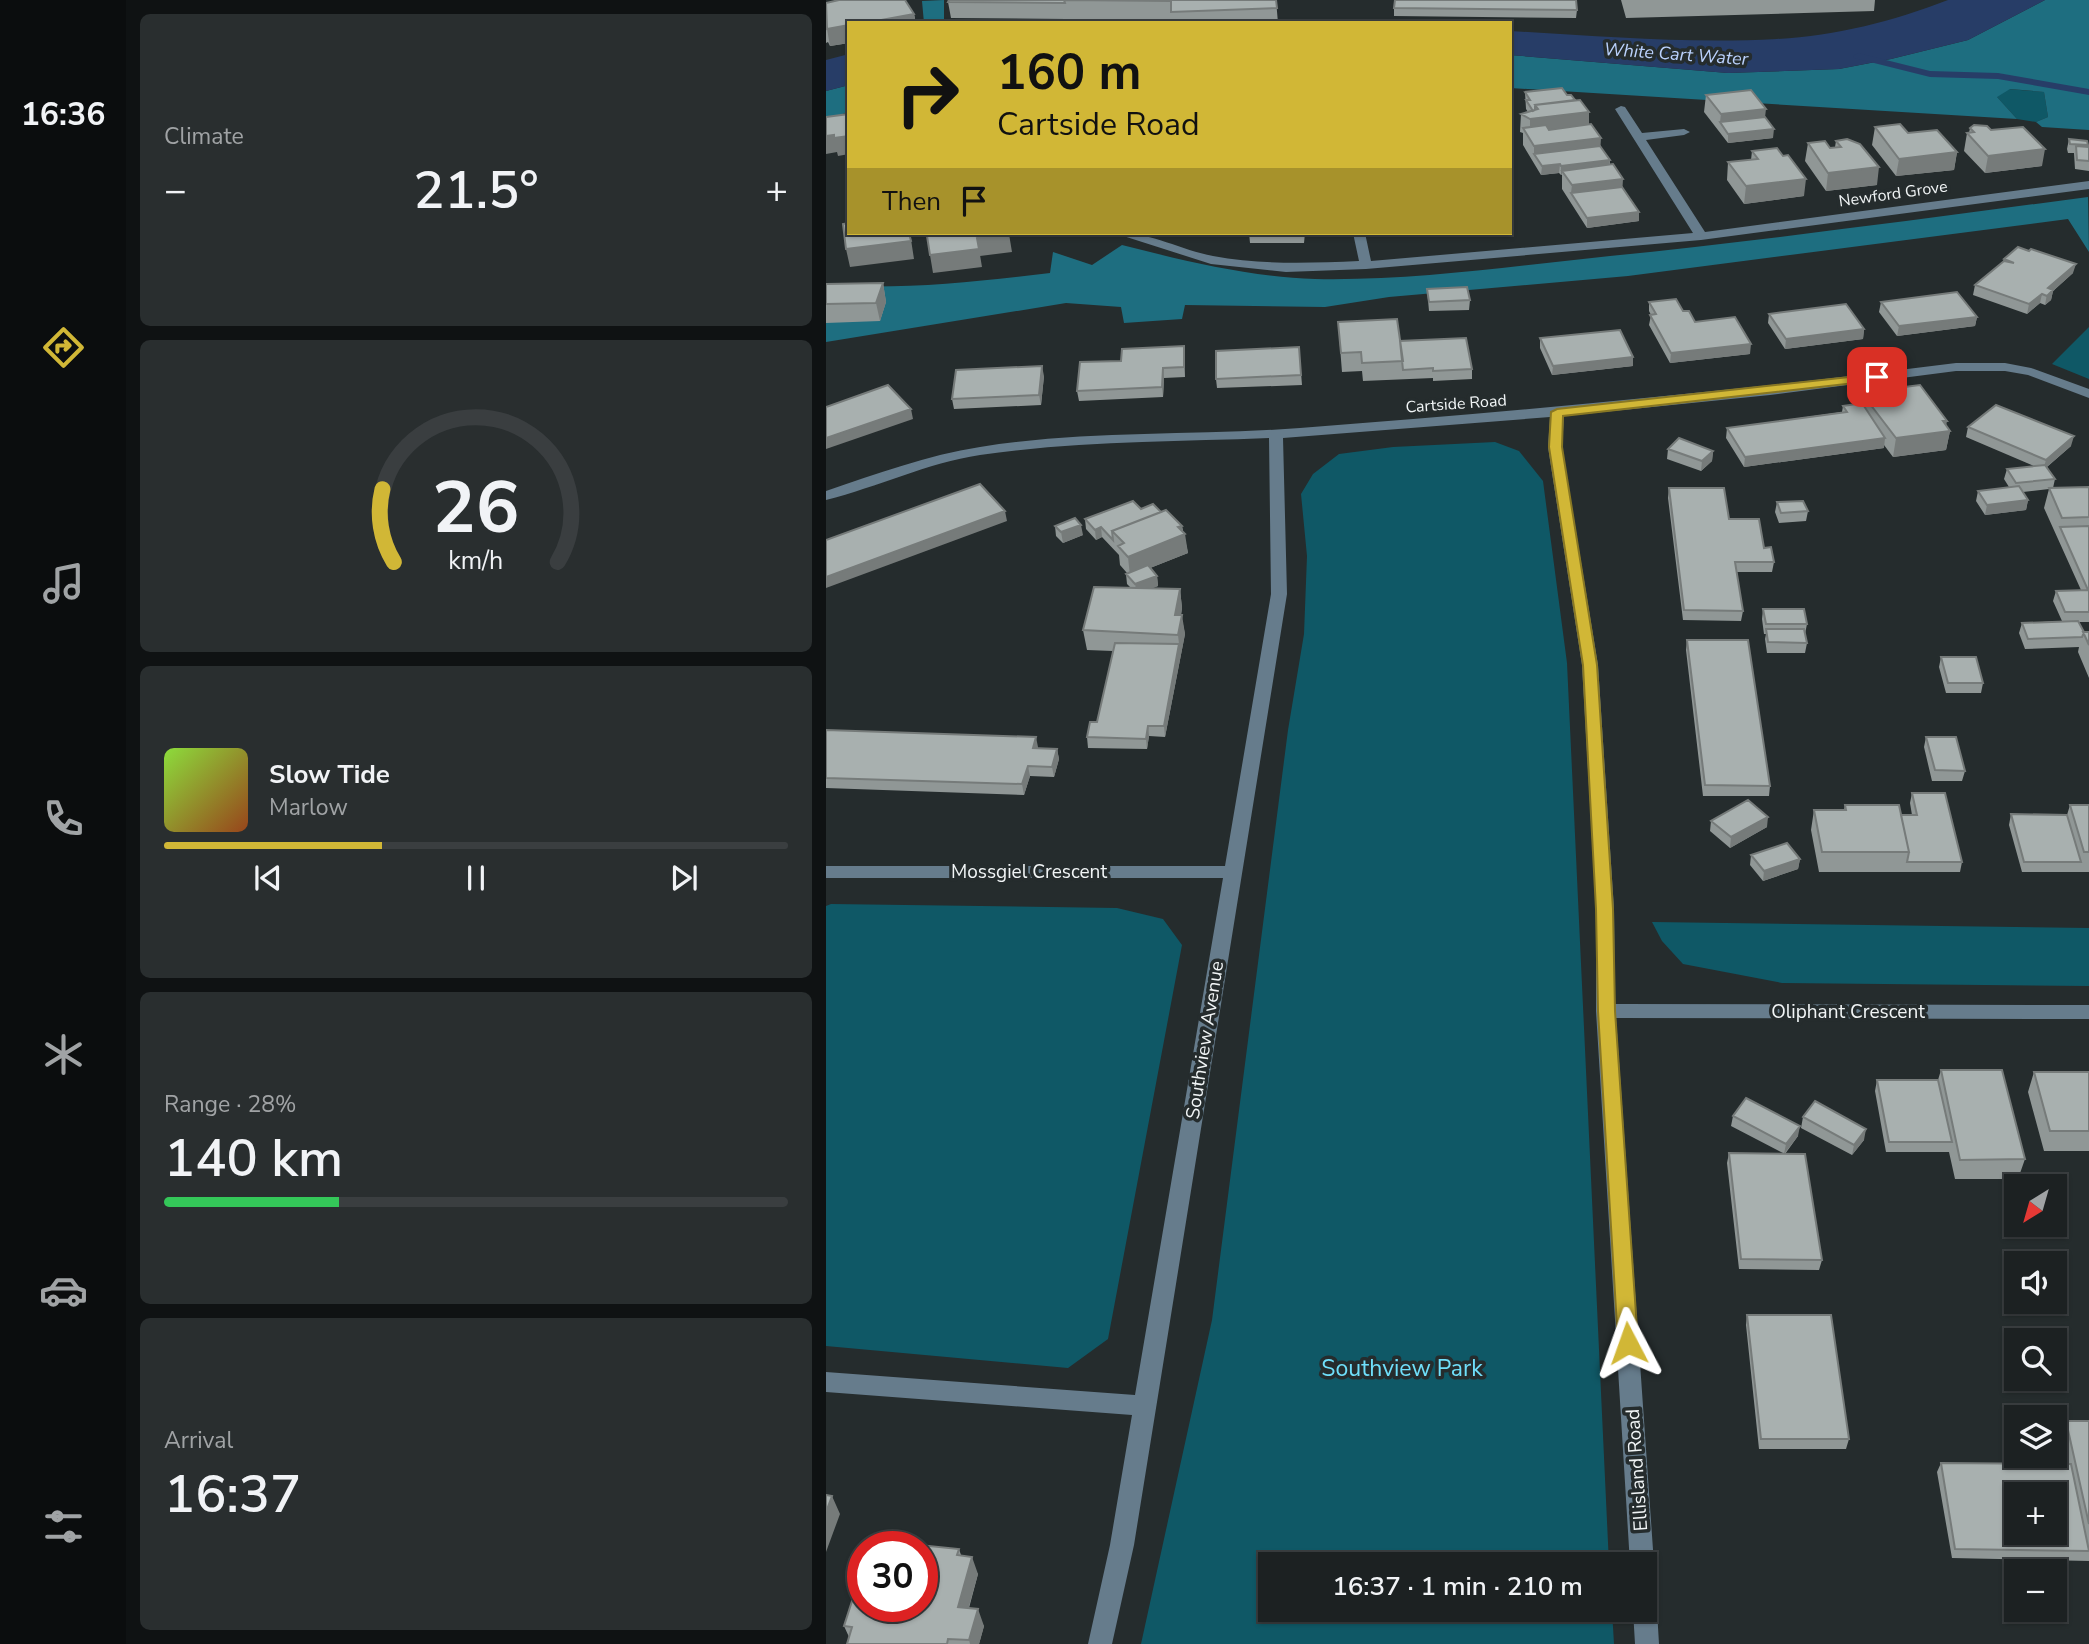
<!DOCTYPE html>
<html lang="en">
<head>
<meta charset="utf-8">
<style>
	body { margin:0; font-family:"Nunito Sans",sans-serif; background:#292e2f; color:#f1f3f6; height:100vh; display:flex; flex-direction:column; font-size:26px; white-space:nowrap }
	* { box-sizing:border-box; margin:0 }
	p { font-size:23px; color:#a0a3a5 }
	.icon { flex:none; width:38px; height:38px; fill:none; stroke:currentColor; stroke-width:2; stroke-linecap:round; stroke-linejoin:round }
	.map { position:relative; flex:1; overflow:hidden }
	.sheet { display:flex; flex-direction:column; gap:14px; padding:14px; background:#0f1213; width:700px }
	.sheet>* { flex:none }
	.hud { position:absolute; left:21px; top:21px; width:665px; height:214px; border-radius:0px; box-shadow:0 2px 5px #0004,0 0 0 2px #3a3e40; background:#d1b736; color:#111; overflow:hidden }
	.needle { width:46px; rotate:217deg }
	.buttons { position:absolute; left:1178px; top:1174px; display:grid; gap:14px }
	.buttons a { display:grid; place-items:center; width:63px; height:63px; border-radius:0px; background:#1c2122; box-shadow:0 2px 5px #0004,0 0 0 2px #3a3e40; font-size:35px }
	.speed { position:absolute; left:21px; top:1531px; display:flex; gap:14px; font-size:35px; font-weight:700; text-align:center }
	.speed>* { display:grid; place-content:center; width:91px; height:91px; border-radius:50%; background:#1c2122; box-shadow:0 2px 5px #0004,0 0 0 2px #3a3e40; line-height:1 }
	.speed .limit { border:10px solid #d22; background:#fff; color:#111 }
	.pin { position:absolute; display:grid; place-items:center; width:60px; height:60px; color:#fff; margin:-30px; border-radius:14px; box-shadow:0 4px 10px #0006 }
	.me { position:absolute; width:77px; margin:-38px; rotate:356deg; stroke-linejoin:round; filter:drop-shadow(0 0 5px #0008) }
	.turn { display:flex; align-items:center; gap:24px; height:147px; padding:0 35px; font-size:32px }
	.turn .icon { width:91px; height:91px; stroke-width:2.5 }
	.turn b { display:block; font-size:49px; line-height:60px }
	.then { display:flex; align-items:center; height:66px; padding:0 35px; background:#0003; gap:14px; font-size:26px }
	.big { font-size:52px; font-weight:600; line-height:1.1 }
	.sheet .tile { flex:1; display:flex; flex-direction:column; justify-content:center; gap:10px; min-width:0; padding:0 24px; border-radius:10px; background:#292e2f }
	.sheet .dial { align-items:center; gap:0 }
	.dial svg { height:182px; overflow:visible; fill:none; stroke:#3a3e40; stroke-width:7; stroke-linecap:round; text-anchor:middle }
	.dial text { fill:#f1f3f6; stroke:none }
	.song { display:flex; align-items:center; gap:21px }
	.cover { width:84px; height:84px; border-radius:10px; background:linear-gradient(135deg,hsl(90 70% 55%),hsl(20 70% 35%)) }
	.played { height:7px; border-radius:4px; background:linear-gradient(90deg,#d1b736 35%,#3a3e40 35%) }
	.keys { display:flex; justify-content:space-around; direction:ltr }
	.heat { display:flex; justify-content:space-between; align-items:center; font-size:38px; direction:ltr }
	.charge { height:10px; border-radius:5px; background:linear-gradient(90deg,#34c759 28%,#3a3e40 0) }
	.trip { position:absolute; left:432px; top:1552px; width:399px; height:70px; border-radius:0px; background:#1c2122; box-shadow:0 2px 5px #0004,0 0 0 2px #3a3e40; font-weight:600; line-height:70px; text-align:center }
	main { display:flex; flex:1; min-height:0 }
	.menu { display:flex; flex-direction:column; width:126px; justify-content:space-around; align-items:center; background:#0b0d0e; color:#a0a3a5 }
	.menu .icon { width:49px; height:49px }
	.menu .selected { color:#d1b736 }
	.menu b { font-size:32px; color:#f1f3f6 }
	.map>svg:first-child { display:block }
	.green { fill:#0f5866 }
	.forest { fill:#1e6e80 }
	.water { fill:#273d67 }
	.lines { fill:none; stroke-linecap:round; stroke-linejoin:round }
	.stream { fill:#273d67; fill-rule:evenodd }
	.minor { fill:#667c8c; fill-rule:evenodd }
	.wall { fill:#909796 }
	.shaded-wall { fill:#767b7a }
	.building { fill:#a8b0af; stroke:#767b7a; stroke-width:2; fill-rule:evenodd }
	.route { fill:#d1b736; stroke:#887723; stroke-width:2 }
	.labels { text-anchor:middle; stroke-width:7; stroke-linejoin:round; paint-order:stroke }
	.far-street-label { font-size:16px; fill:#f1f5f6; stroke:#252c2d }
	.far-water-label { font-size:18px; font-style:italic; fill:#bad1fc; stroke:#252c2d }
	.street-label { font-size:19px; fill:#f1f5f6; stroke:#252c2d }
	.near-park-label { font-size:23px; fill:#6fdffa; stroke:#252c2d }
</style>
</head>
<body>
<main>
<nav class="menu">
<b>16:36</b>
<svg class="icon selected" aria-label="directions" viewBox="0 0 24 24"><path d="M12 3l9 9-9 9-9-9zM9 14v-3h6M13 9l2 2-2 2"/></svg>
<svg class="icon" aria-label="music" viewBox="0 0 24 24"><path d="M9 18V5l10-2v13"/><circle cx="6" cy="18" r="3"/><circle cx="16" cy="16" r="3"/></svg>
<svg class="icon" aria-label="phone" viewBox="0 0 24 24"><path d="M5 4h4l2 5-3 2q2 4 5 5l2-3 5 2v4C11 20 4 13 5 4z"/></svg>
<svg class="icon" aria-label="climate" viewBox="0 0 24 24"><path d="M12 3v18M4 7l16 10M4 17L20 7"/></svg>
<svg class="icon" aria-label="car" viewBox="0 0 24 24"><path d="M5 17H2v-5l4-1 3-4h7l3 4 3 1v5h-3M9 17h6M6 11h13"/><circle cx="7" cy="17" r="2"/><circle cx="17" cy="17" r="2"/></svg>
<svg class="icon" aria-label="filters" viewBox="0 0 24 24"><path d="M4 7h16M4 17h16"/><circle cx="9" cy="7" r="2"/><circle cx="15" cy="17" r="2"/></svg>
</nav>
<section class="sheet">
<div class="tile"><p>Climate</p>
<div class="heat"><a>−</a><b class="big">21.5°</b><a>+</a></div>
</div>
<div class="tile dial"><svg viewBox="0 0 100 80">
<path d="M14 69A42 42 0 1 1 86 69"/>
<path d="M14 69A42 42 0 0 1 9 37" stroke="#d1b736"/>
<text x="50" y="56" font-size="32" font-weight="700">26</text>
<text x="50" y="72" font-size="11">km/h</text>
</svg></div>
<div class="tile">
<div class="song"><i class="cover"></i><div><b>Slow Tide</b><p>Marlow</p></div></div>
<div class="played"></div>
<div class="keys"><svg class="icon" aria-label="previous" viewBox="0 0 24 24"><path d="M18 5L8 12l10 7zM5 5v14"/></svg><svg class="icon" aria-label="pause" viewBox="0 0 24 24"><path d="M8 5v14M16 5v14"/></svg><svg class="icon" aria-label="next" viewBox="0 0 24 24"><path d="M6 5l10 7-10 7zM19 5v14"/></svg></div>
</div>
<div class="tile"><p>Range · 28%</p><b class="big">140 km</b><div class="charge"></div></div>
<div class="tile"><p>Arrival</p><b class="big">16:37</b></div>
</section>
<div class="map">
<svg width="1263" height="1644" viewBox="0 0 1263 1644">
	<rect width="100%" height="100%" fill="#252c2d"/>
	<path class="green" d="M1183 89 1218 92 1222 117 1210 122 1191 119 1170 96Z
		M1263 327V379L1226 364Z
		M669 442 693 451 717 481 741 663 783 1564H444V1610H786L788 1644H315L386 1320 462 730 478 634 481 556 475 494 487 474 513 454 567 447Z
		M5 904 291 908 337 919 356 945 282 1339 242 1368 0 1346V906Z
		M826 922 1263 928V986L956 983 857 964 836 941Z"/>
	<path class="forest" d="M118 0V21L146 23H98L96 1Z
		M1219 0H1263V130L1216 127 1210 122 1222 117 1218 92 1184 89 1171 97 1191 119 684 88V55L902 73 1013 69 1065 59 1142 40Z
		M23 85V112L0 119V91Z
		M1262 197 1263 252 1242 219 802 276 563 297 499 307 359 305 356 319 298 323 295 307 240 303 0 342V285C75 290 149 282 224 273L227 252 266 265 296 245C359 261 424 277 489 279 587 281 686 266 784 256 943 240 1102 218 1262 197Z"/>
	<path class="water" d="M1122 0H1219L1142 40 1065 59 1013 69 902 73 684 55V31C773 36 862 44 951 39 1009 36 1068 21 1122 0Z
		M23 54V85L0 91V60Z"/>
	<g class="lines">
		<path class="stream" d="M1032 53 1104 71 1172 73 1263 89V95L1172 79 1104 77 1028 58 1027 56Z"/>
		<path class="minor" d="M795 106 799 107 816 133 858 129 864 132 858 135 820 140 879 232 1263 181V189L875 240 540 269 460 272 385 264 288 233C322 231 354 250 387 256 436 265 484 263 533 261L527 233H539L545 261 867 233 789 109Z
			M1130 363H1179L1205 368 1263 389V398L1202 375 1179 371H1130L944 395 738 416 736 447 772 665 788 909 789 1004 1263 1005V1019L790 1018 828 1564 824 1572 819 1574V1564H804L770 1011V909L756 665 722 447 724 417 457 438 461 594 308 1545 286 1644H262L284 1545 306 1415 0 1392V1372L309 1395 397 878H0V866H399L445 594 443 438C347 442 249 441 154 455 101 463 52 487 0 500V491C50 474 102 455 154 447 260 430 368 436 474 428 694 411 912 391 1130 363Z
			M819 1598 828 1602 831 1610 833 1644H809L807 1610H819Z"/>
	</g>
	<path class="wall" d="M123 0H450L452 23H241V19L125 18 122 2Z
		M795 0H1049L1048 11 800 18Z
		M0 3 88 14 90 23H23V43L4 46 2 42 0 43Z
		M568 8 751 10 750 18 568 16Z
		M699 92 763 125 774 146 784 160V165L796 187 813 221 761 228 736 189V175H735L733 173 715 175 697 145V133L694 132 695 114 702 112 700 109Z
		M880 95 939 117 947 138 902 143 878 112Z
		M1049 127 1082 133 1131 152 1128 170 1070 176 1046 145Z
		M1144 128 1216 166 1159 173 1138 151 1141 133H1143Z
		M1243 139 1261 141V147H1263V171L1249 169 1248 153H1242L1241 149Z
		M1010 141 1051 185 1000 191 979 161 982 143 1004 148 1009 147Z
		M926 151 978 196 918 204 901 180 902 162 925 160Z
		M423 233H479L478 243H424Z
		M583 233H658V237H583Z
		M1178 259 1247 273 1227 291 1225 300 1219 305 1214 303 1201 314 1147 295 1149 285 1177 262Z
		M57 283 60 302 54 321 0 323V284Z
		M601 289 644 300 643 310 603 311Z
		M823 302 857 311 869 322 924 354 844 363 823 325 825 315 823 311Z
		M1055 302 1151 317 1149 326 1071 336 1053 312Z
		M943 314 1038 329 1037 339 959 349 942 323Z
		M512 322 574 341 646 369V379L607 381V378L537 381 536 371 516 372Z
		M714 338 807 366 726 375 714 348Z
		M358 346 359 377 338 378 337 397 253 401 251 391 295 361Z
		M473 347 476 385 391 388 390 379Z
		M218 376 215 405 128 409 126 399Z
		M1054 390 1120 425 1124 431 1120 450 1067 457 1058 445V448L918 467 900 438 901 428 1016 412 1017 406 1039 409 1041 400 1053 398Z
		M1142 427 1245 446 1221 467 1229 479 1227 488 1263 487V622H1253L1258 632H1263V678L1252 652 1253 647 1199 649 1193 633 1196 623 1236 621 1227 601 1230 591 1255 590 1218 508 1223 489 1197 492 1202 500 1200 510 1159 515 1150 501 1152 491 1183 487 1178 479 1181 469 1208 466 1140 437Z
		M842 449 887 451 886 461 875 471 841 459Z
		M843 488 903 519 938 548 948 562 946 572H911L917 611 915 621 857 620 842 498Z
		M951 502 982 511 980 521 953 523 949 512Z
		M315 509 335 512 356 526 362 553 324 568 331 576 332 586 326 588 354 589 356 608 355 615 359 634 339 737 323 736 321 749 262 748 261 737 271 722 287 651 261 650 257 630 305 588 301 584 300 574 301 573 294 565 293 555 276 537 270 540 260 529 259 519Z
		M229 526 257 535 237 543 230 536Z
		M937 609 981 624 979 634 981 643 979 653H941L939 639 940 634H938L936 619Z
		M861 640 944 786 943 796H877L860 650Z
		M1115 657 1157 683 1155 693H1120L1113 667Z
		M0 730 212 747V748L231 749 233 759 228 777 204 776 198 795 0 788Z
		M1100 737 1139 771 1136 781H1106L1098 747Z
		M1086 793 1136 862 1134 872H993L985 830 988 810H1018L1019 805 1075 815H1086L1084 803Z
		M1244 805H1263V872H1196L1183 825 1185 814 1241 815Z
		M885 821 941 827 904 848 884 831Z
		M925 855 974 859 972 869 937 881 924 865Z
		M1115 1070 1199 1159 1192 1179H1129L1123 1152H1060L1049 1091 1051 1080H1112Z
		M1208 1072H1263V1151H1218L1202 1092Z
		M907 1116 972 1136 959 1154 996 1260 993 1270 913 1269 901 1163 903 1153H957L905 1126Z
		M977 1117 1038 1140 1026 1155 975 1128Z
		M921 1315 1023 1439 1020 1449H933L920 1325Z
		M1240 1421H1263V1561L1126 1558 1111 1472 1115 1463 1238 1464 1233 1439Z
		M133 1549 135 1555 152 1574 143 1608 158 1626 153 1644H21L23 1637 18 1626Z"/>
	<path class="shaded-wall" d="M88 14 90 23H39Z
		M23 25V43L4 46 1 29Z
		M940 109 938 126 894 122 895 114Z
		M763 112V130L704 136V119Z
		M948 129 947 138 902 143V134Z
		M8 135 23 136V154L12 156 11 152 0 154V136Z
		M775 138 774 155 708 154V146Z
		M1219 149 1216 166 1159 173 1162 156Z
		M1131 152 1128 170 1070 176 1073 159Z
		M784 160 783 169 736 171V175H735V166Z
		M734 164 733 173 715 175 716 166Z
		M1053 167 1051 185 1000 191 1002 173Z
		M797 179 796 196 745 193 746 185Z
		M980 179 978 196 918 204 920 186Z
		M813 212V221L761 228V218Z
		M84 233 88 259 24 267 20 249Z
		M183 234 186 252 154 256 151 238Z
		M153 249 156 267 107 273 104 255Z
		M1250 264 1247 273 1227 291 1225 300 1219 305 1222 288Z
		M57 283 60 302 54 321 50 303Z
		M1216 294 1214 303 1201 314 1203 304Z
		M1151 317 1149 326 1071 336 1073 326Z
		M1038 329 1037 339 959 349 960 339Z
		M925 344 924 354 844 363 845 353Z
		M807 357V366L726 375 727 366Z
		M216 366 218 376 215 405 213 395Z
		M337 368 338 378 337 397 336 387Z
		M85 409 87 419 0 449V438Z
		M1117 421H1121L1119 432 1124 431 1120 450 1067 457 1070 438Z
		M1248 436 1245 446 1217 470 1220 460Z
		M1059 438 1058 448 918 467 919 457Z
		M887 451 886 461 875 471 876 461Z
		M1202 500 1200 510 1159 515 1161 505Z
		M179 511 181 521 0 588V577Z
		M255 525 257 535 237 543 235 532Z
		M356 526 357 535 359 534 362 553 304 576 302 557Z
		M275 527 276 537 270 540 269 530Z
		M331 576 332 586 311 594 309 584Z
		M354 589 356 608 352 635 349 615Z
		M356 615 359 634 339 737 338 726 353 644 352 635Z
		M322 726 323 736 321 749 320 739Z
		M210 737 212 747 209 758 207 748Z
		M231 749 233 759 228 777 226 767Z
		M202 766 204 776 198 795 196 784Z
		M942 817 941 827 904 848 905 837Z
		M974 859 972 869 937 881 938 871Z
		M974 1126 972 1136 958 1154 960 1144Z
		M1040 1129 1038 1140 1026 1155 1028 1145Z
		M6 1496 14 1514 0 1552V1512Z
		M146 1557 152 1574 138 1624 132 1607Z
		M152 1609 158 1626 153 1644H144L143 1640Z"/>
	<path class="building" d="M13 0H79L88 14 39 23H23V25L1 29 0 3Z
		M123 0H238L239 3 122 2Z
		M238 0H450L451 8 345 12V1Z
		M569 0H750L751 10 568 8Z
		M736 88 741 95H745L749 100 709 105V110L707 111 700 100H704L699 92Z
		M925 90 940 109 895 114 880 95Z
		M754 100 763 112 704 119 695 114 712 109 709 105Z
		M23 114V136L8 138V135L0 136V117Z
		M939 117 948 129 902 134 894 122Z
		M765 124 775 138 708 146 697 128 720 125 723 130Z
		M1074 124 1082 133 1111 130 1131 152 1073 159 1049 127Z
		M1148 125 1161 126 1165 130 1197 127 1219 149 1162 156 1141 133 1148 132 1144 128Z
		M1021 139 1034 144 1053 167 1002 173 982 143 999 141 1004 148 1015 147 1010 141Z
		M1243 139 1261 141 1262 145 1244 144Z
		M774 146 784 160 735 166 734 164 716 166 708 154Z
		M1250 146 1263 147V161L1251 160Z
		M951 148 957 156 962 155 980 179 920 186 902 162 932 159 926 151Z
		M787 164 797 179 746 185 736 171Z
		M796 187 813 212 761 218 745 193Z
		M23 223V233H83L85 241 20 249 17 224Z
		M116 233H183V234L151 238 153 249 104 255 101 236 117 234Z
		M1192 247 1203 251 1205 249 1250 264 1222 288 1227 290 1221 296 1216 294 1203 304 1149 285 1178 261 1188 263 1178 259Z
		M57 283 50 303 0 304V284Z
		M641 287 644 300 603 302 601 289Z
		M1131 292 1151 317 1073 326 1055 302Z
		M850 299 857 311H863L869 322 909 317 925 344 845 353 824 315 830 314 823 302Z
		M1020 304 1038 329 960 339 943 314Z
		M571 319 577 361 536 363 535 352 515 353 512 322Z
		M794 330 807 357 727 366 714 338Z
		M640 338 646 369 607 371V368L577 370 574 341Z
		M358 346V367L337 368 336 387 251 391 254 362 295 361 296 349Z
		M473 347 475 375 390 379V351Z
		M216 366 213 395 126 399 130 370Z
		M62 385 85 409 0 438V407Z
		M1094 385 1121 421H1117L1124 431 1070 438 1041 400 1060 398 1054 390Z
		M1036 403 1059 438 919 457 901 428 1021 412 1017 406Z
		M1170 405 1248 436 1220 460 1142 427Z
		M853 438 887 451 876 461 842 449Z
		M1219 465 1229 479 1190 483 1181 469Z
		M154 484 179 511 0 577V540Z
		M1193 486 1202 500 1161 505 1152 491Z
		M1263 487V517L1236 518 1223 488Z
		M843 488H898L903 519H933L938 548 945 547 948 562H909L917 611 858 610Z
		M307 501 315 509 327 504 335 512 286 531 287 540 275 527 269 530 259 519Z
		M977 501 982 511 955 513 951 502Z
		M340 510 356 526 352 527 359 534 302 557 292 546 298 543 286 531Z
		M249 518 255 525 235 532 229 526Z
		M1263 526V612H1239L1230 591 1262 590 1234 527Z
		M322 565 331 576 309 584 300 574Z
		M268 587 354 589 349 615H356L352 635 257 630Z
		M937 609H978L981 624H940Z
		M1252 621 1258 632 1256 637 1202 639 1196 623Z
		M940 629H978L981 643 942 642Z
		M1257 632H1263V645Z
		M861 640H922L944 786 879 785Z
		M289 643 353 644 338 726H322L320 739 261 737 264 722H271Z
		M1115 657H1150L1157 683H1122Z
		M0 730 210 737 207 748 231 749 226 767 202 766 196 784 0 778Z
		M1100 737H1130L1139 771 1109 770Z
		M1086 793H1119L1136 862H1081L1083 852 1075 815H1091Z
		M922 800 942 817 905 837 885 821Z
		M1019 805H1073L1083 852H996L988 810H1020Z
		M1244 805H1263V852H1258Z
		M1185 814 1241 815 1255 862H1198Z
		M961 843 974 859 938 871 925 855Z
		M1115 1070H1176L1199 1159 1134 1160Z
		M1208 1072H1263V1131H1224Z
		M1051 1080H1112L1126 1142H1063Z
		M920 1098 974 1126 960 1144 907 1116Z
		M989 1101 1040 1129 1028 1145 977 1117Z
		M903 1153 979 1154 996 1260 915 1259Z
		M921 1315H1005L1023 1439H935Z
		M1240 1421H1263V1524Z
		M1115 1463 1245 1464 1263 1551 1129 1549ZM1190 1494H1228V1533H1190Z
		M0 1495 6 1496 0 1512Z
		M54 1541 133 1549 131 1555 146 1557 132 1607 152 1609 143 1640 122 1639 121 1644H21L26 1627 18 1626 37 1567V1606H96V1547H52Z"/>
	<path class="route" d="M1051 374 1057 377 1055 380 737 416 736 447 771 665 787 909 789 1011 812 1343 809 1349 802 1352 795 1349 792 1343 772 1011 770 909 757 665 723 447 725 412 731 409Z"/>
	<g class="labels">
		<g class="far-street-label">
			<text transform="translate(1067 193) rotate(-8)" y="6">Newford Grove</text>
			<text transform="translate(630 403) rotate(-4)" y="6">Cartside Road</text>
		</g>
		<g class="far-water-label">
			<text transform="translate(850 54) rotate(4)" y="6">White Cart Water</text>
		</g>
		<g class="street-label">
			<text x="203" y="878">Mossgiel Crescent</text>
			<text x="1022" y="1018">Oliphant Crescent</text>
			<text transform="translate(378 1040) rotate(-81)" y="7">Southview Avenue</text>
			<text transform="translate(810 1470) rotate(-94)" y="7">Ellisland Road</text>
		</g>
		<g class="near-park-label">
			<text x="576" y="1376">Southview Park</text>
		</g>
	</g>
</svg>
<div class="buttons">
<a><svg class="needle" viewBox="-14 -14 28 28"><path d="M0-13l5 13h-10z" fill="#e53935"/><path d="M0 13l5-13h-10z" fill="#a0a3a5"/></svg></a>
<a><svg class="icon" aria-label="sound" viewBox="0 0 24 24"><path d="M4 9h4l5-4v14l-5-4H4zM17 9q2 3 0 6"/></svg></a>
<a><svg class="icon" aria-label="search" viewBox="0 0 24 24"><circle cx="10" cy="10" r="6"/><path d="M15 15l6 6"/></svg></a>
<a><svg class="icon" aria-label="layers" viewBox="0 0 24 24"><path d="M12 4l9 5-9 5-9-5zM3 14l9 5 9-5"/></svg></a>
<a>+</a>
<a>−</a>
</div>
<div class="speed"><div class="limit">30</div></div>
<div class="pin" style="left:1051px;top:377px;background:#d93025"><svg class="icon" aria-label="arrive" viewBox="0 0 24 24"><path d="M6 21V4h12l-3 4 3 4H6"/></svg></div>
<svg class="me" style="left:802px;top:1343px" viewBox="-20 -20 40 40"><path d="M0-17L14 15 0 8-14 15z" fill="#d1b736" stroke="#fff" stroke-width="4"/></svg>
<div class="trip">16:37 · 1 min · 210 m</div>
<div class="hud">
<div class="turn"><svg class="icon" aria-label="right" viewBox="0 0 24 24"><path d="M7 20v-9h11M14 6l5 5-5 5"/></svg><div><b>160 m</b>Cartside Road</div></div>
<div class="then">Then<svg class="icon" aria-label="arrive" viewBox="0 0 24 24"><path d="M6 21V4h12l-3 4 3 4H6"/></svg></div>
</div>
</div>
</main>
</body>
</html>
